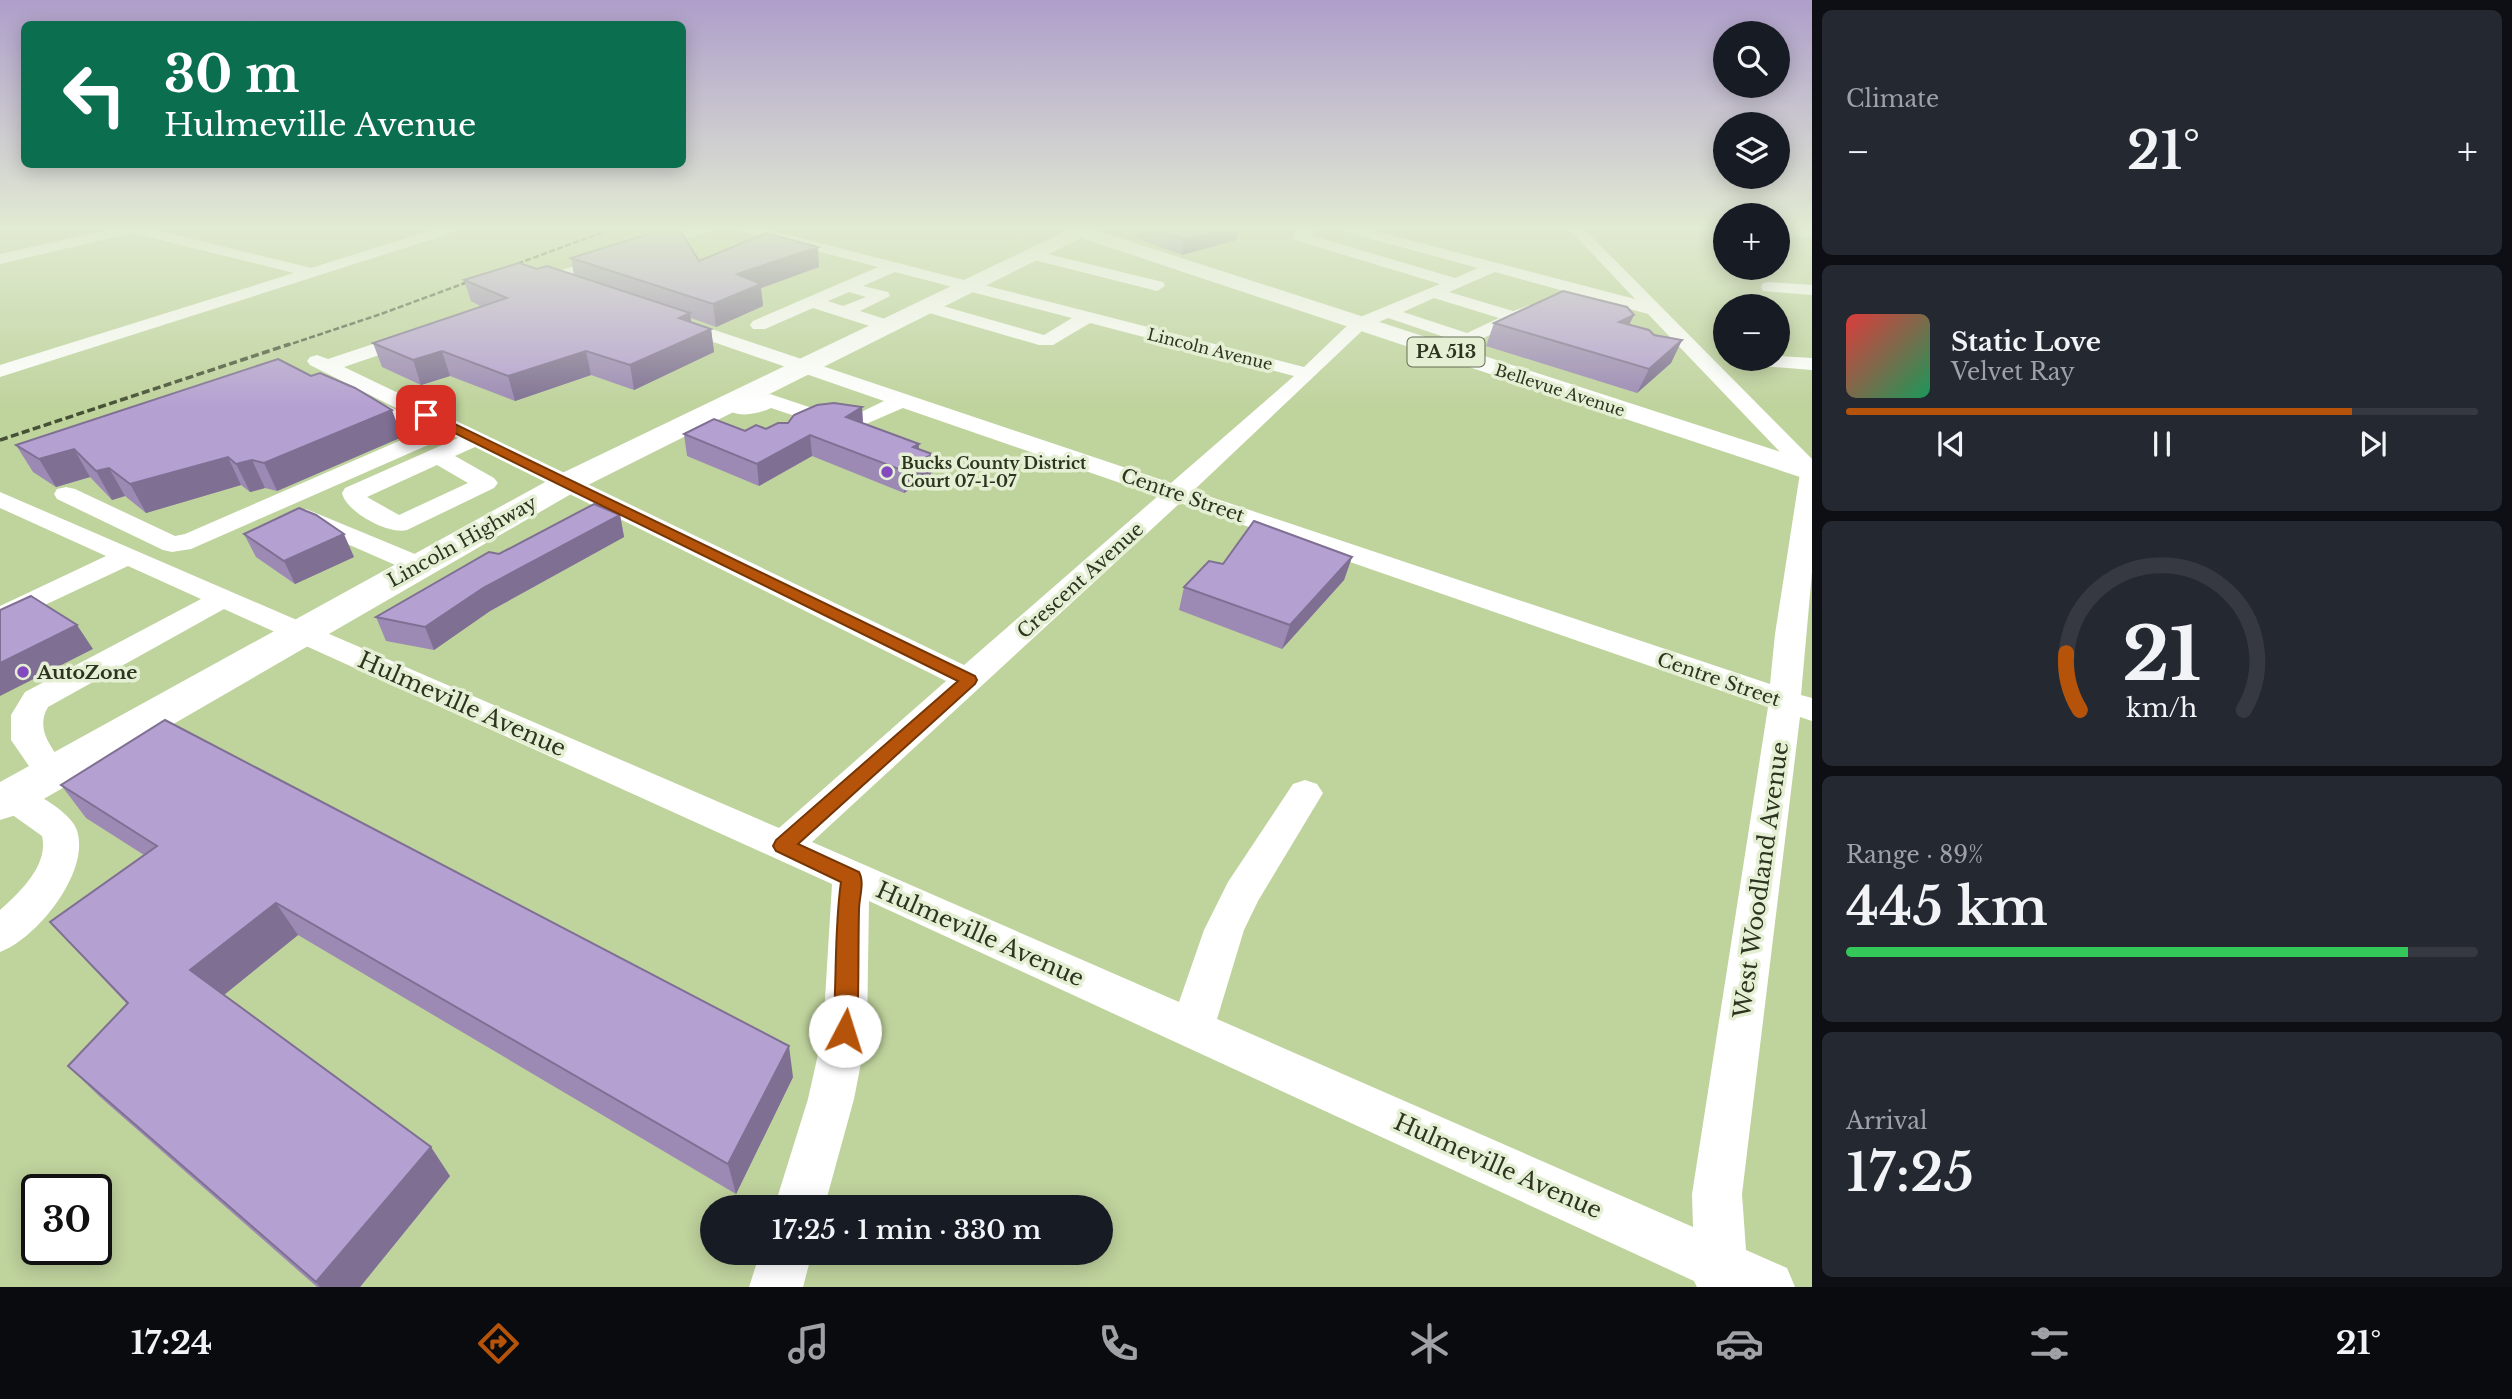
<!DOCTYPE html>
<html lang="en">
<head>
<meta charset="utf-8">
<style>
	body { margin:0; font-family:"Libre Baskerville",serif; background:#242831; color:#f1f3f6; height:100vh; display:flex; flex-direction:column; font-size:26px; white-space:nowrap }
	* { box-sizing:border-box; margin:0 }
	p { font-size:23px; color:#9ea1a6 }
	.icon { flex:none; width:38px; height:38px; fill:none; stroke:currentColor; stroke-width:2; stroke-linecap:round; stroke-linejoin:round }
	.map { position:relative; flex:1; overflow:hidden }
	.sheet { display:flex; flex-direction:column; gap:10px; padding:10px; background:#0d0f14; width:700px }
	.sheet>* { flex:none }
	.top-card { position:absolute; left:21px; top:21px; width:665px; height:147px; border-radius:10px; box-shadow:0 4px 18px #0003; background:#0b6e4f; color:#fff; overflow:hidden }
	.controls { position:absolute; left:1713px; top:21px; display:grid; gap:14px }
	.controls a { display:grid; place-items:center; width:77px; height:77px; border-radius:50%; background:#171b24; box-shadow:0 4px 18px #0003; font-size:35px }
	.speed { position:absolute; left:21px; top:1174px; display:flex; gap:14px; font-size:35px; font-weight:700; text-align:center }
	.speed>* { display:grid; place-content:center; width:91px; height:91px; border-radius:50%; background:#171b24; box-shadow:0 4px 18px #0003; line-height:1 }
	.speed .limit { border:4px solid #111; border-radius:10px; background:#fff; color:#111 }
	.pin { position:absolute; display:grid; place-items:center; width:60px; height:60px; color:#fff; margin:-30px; border-radius:14px; box-shadow:0 4px 10px #0006 }
	.me { position:absolute; width:77px; margin:-38px; rotate:5deg; stroke-linejoin:round; filter:drop-shadow(0 0 5px #0008) }
	.turn { display:flex; align-items:center; gap:24px; height:147px; padding:0 28px; font-size:32px }
	.turn .icon { width:91px; height:91px; stroke-width:2.5 }
	.turn b { display:block; font-size:49px; line-height:60px }
	.big { font-size:52px; font-weight:600; line-height:1.1 }
	.sheet .tile { flex:1; display:flex; flex-direction:column; justify-content:center; gap:10px; min-width:0; padding:0 24px; border-radius:10px; background:#242831 }
	.sheet .dial { align-items:center; gap:0 }
	.dial svg { height:182px; overflow:visible; fill:none; stroke:#363941; stroke-width:7; stroke-linecap:round; text-anchor:middle }
	.dial text { fill:#f1f3f6; stroke:none }
	.song { display:flex; align-items:center; gap:21px }
	.cover { width:84px; height:84px; border-radius:10px; background:linear-gradient(135deg,hsl(0 70% 55%),hsl(150 70% 35%)) }
	.played { height:7px; border-radius:4px; background:linear-gradient(90deg,#b45309 80%,#363941 80%) }
	.keys { display:flex; justify-content:space-around; direction:ltr }
	.heat { display:flex; justify-content:space-between; align-items:center; font-size:38px; direction:ltr }
	.charge { height:10px; border-radius:5px; background:linear-gradient(90deg,#34c759 89%,#363941 0) }
	.trip { position:absolute; left:700px; top:1195px; width:413px; height:70px; border-radius:35px; background:#171b24; box-shadow:0 4px 18px #0003; font-weight:600; line-height:70px; text-align:center }
	.menu { display:flex; height:112px; justify-content:space-around; align-items:center; background:#090b0e; color:#9ea1a6 }
	.menu .icon { width:49px; height:49px }
	.menu .selected { color:#b45309 }
	.menu b { font-size:32px; color:#f1f3f6 }
	main { display:flex; flex:1; min-height:0 }
	.map>svg:first-child { display:block }
	.lines { fill:none; stroke-linecap:round; stroke-linejoin:round }
	.minor { fill:#fff; fill-rule:evenodd }
	.major { fill:#fff; fill-rule:evenodd }
	.rail-far1 { stroke:#465035; stroke-width:2.5; stroke-dasharray:6 2.5; stroke-linecap:butt }
	.rail { stroke:#465035; stroke-width:3.5; stroke-dasharray:8 3.5; stroke-linecap:butt }
	.wall { fill:#9c8ab5 }
	.shaded-wall { fill:#7f7093 }
	.building { fill:#b5a0d2; stroke:#7f7093; stroke-width:2 }
	.route { fill:#b45309; stroke:#753606; stroke-width:2 }
	.poi-dot { fill:#8549bf; stroke:#e5efd4; stroke-width:2.5 }
	.labels { text-anchor:middle; stroke-width:7; stroke-linejoin:round; paint-order:stroke }
	.far-street-label { font-size:16px; fill:#2c341f; stroke:#e5efd4 }
	.far-poi-label { font-size:16px; font-weight:bold; fill:#2c341f; stroke:#e5efd4; text-anchor:start }
	.shield { fill:#e5efd4; stroke:#646c55; stroke-width:2 }
	.shield-label { font-size:18px; font-weight:bold; fill:#2c341f }
	.street-label { font-size:19px; fill:#2c341f; stroke:#e5efd4 }
	.poi-label { font-size:19px; font-weight:bold; fill:#2c341f; stroke:#e5efd4; text-anchor:start }
	.near-street-label { font-size:23px; fill:#2c341f; stroke:#e5efd4 }
</style>
</head>
<body>
<main>
<div class="map">
<svg width="1812" height="1287" viewBox="0 0 1812 1287">
	<rect width="100%" height="100%" fill="#bfd39d"/>
	<g class="lines">
		<path class="minor" d="M116 228H147L311 268 439 228H460L458 231 0 377V365L294 273 132 233 0 264V254Z
			M691 228H712L710 231 567 278 560 283H548L546 280 555 272Z
			M738 228H761L1304 367 1353 320 1440 284 1295 240 1293 237 1297 230 1322 228 1310 235 1455 278 1478 268 1342 231 1340 228H1363L1635 299 1568 228H1583L1812 459V572L1801 695 1812 698V721L1800 717 1742 1194 1746 1250 1787 1268 1795 1287H1697L1694 1281 869 901 867 1032 854 1099 824 1208H774L808 1099 823 1032 832 884 224 609 48 707C33 733 57 752 69 773L64 782 52 786 40 782 11 740V715L25 692 201 599 128 566 0 626V606L106 556 0 508V492L779 828 946 681 475 447 455 456 494 478 498 483 494 488 407 530C389 535 346 512 342 493L345 488 458 438 434 427 438 437 435 442 191 549 172 552 163 550 57 499 54 494 57 489 66 487 75 489 175 536 185 534 415 434 351 404 348 400 351 396H365L430 425 310 365 307 361 310 357 317 355 328 359 406 333H420L422 337 420 341 344 367 964 665 1158 496 903 408 859 427 835 421 816 423 771 408C754 416 731 419 718 402L721 398 728 396 749 402 770 394 818 410 836 408 857 414 884 401 667 326 664 322 667 318H679L1171 483 1294 376 1090 323 1053 345H1039L919 310 916 306 925 301 1044 335 1072 318 895 272 863 286 888 292 890 296 860 311 891 321 894 325 891 329H879L813 308 765 329H753L750 325 753 321 878 267 740 231ZM1495 272 1648 314 1800 473 1775 634 1770 684 1193 491 1365 328 1388 318 1468 345 1536 314 1539 310 1536 306 1530 305 1513 311 1449 292ZM849 292 866 297 843 306 828 301ZM1434 298 1499 318 1467 333 1403 312ZM437 465 468 483 399 515 367 497ZM1180 503 1768 707 1692 1194 1693 1227 1217 1019 1244 930 1258 901 1323 793 1317 784 1305 780 1293 784 1228 882 1204 930 1179 1002 812 842Z
			M1713 228H1726V232L1715 231Z
			M1778 228 1812 229V237L1778 235Z
			M1031 250 1163 282 1165 286 1157 291 1026 258 1023 255 1026 252Z
			M1769 282 1812 285V295L1763 291 1761 287 1763 283Z
			M1778 356 1812 358V370L1749 365 1739 359H1778Z
			M306 509 427 559 431 565 427 571 418 573 409 571 297 522 293 517 297 512Z
			M11 783C29 788 69 811 76 828 93 869 37 939 0 952V910C20 892 49 865 42 836L0 806V786Z
			M760 1253H812L803 1287H749Z"/>
		<path class="major" d="M1061 228H1096L1095 230 1812 462V481L1081 238 578 490 16 815 0 820V782L556 476 1064 232Z"/>
		<path class="rail-far1" d="M285 346 381 314 614 228"/>
		<path class="rail" d="M0 440 290 344"/>
	</g>
	<path class="wall" d="M1138 228H1239L1236 240 1182 255 1136 238Z
		M571 258 699 261 819 267 761 288 763 306 716 327 691 318V322L711 329 714 352 634 390 591 375 515 401 450 376 421 385 382 367 373 343 482 307 471 301 464 280 537 269 574 275Z
		M1634 315 1629 325 1654 335 1682 340 1671 363 1637 393 1486 346 1494 323Z
		M862 407 863 423 919 449 931 476 904 493 812 456 759 486 687 456 684 434 766 429Z
		M402 437 277 491 265 488 250 492 241 485 146 513 125 496 112 500 90 477 56 487 33 472 16 445Z
		M620 515 624 537 490 611 434 650 386 641 376 617 499 554Z
		M244 534 354 557 295 584 256 557Z
		M1352 557 1344 580 1282 649 1179 610 1184 587 1223 564Z
		M61 785 793 1077 736 1194 298 935 224 995 450 1176 360 1287H317L100 1097 68 1066 127 1004 50 922 144 855 86 818Z"/>
	<path class="shaded-wall" d="M1227 228H1239L1236 240 1182 255 1184 239Z
		M818 247 819 267 761 288 763 306 716 327 713 304 737 274Z
		M690 313 693 336 679 318Z
		M1634 315 1623 337 1619 322Z
		M711 329 714 352 634 390 630 365Z
		M1682 340 1671 363 1637 393 1649 369Z
		M442 351 450 376 421 385 413 360Z
		M586 351 591 375 515 401 508 376Z
		M862 407 863 428 846 417Z
		M392 410 402 437 277 491 264 463Z
		M810 435 812 456 759 486 757 464Z
		M919 444 918 462 932 454 931 476 904 493V471L913 447Z
		M74 449 90 477 56 487 39 459Z
		M228 457 241 485 146 513 130 484Z
		M252 460 265 488 250 492 236 464Z
		M109 468 125 496 112 500 96 471Z
		M620 515 624 537 490 611 434 650 425 627 483 588Z
		M344 534 354 557 295 584 284 561Z
		M1352 557 1344 580 1282 649 1290 625Z
		M77 625 93 649 0 696V663Z
		M276 903 298 935 215 1002 190 970Z
		M789 1046 793 1077 736 1194 728 1164Z
		M431 1147 450 1176 360 1287H320L316 1282Z"/>
	<path class="building" d="M668 228H679L699 261 766 233 818 247 737 274 761 284 713 304 571 258Z
		M1153 228H1227L1184 239Z
		M519 263 537 269 547 266 690 313 679 318 711 329 630 365 586 351 508 376 442 351 413 360 373 343 507 298 464 280Z
		M1563 291 1627 307 1634 315 1619 322 1649 330 1654 335 1682 340 1649 369 1494 323Z
		M278 359 311 376 320 373 355 388 392 410 264 463 252 460 236 464 228 457 130 484 109 468 96 471 74 449 39 459 16 445Z
		M834 403 862 407 846 417 919 444 913 447 932 454 904 471 810 435 757 464 684 434 714 419 745 431 756 425 766 429 778 423H788L794 415 817 405Z
		M594 504 620 515 483 588 425 627 376 617 489 552 499 554Z
		M299 508 316 515 344 534 284 561 244 534Z
		M1254 521 1352 557 1290 625 1184 587 1209 561 1223 564Z
		M31 596 77 625 0 663V610Z
		M165 720 789 1046 728 1164 276 903 190 970 431 1147 316 1282 68 1066 128 1003 50 922 157 846 61 785Z"/>
	<linearGradient id="sky" x2="0" y2="1"><stop stop-color="#ae9eca"/><stop offset="0.56" stop-color="#e2ebd3"/><stop offset="1" stop-color="#e2ebd3" stop-opacity="0"/></linearGradient>
	<rect width="1812" height="408" fill="url(#sky)"/>
	<path class="route" d="M422 412H430L975 676 977 680 975 684 798 844 859 872C865 883 859 897 859 910 858 951 859 991 857 1031L853 1039 845 1042 837 1039 833 1031C837 982 834 931 841 882L776 851 773 846 776 840 958 681 422 417Z"/>
	<g class="poi-dot">
		<circle cx="887" cy="472" r="7"/>
		<circle cx="23" cy="672" r="7"/>
	</g>
	<g class="labels">
		<g class="far-street-label">
			<text transform="translate(1210 349) rotate(14)" y="6">Lincoln Avenue</text>
			<text transform="translate(1560 390) rotate(18)" y="6">Bellevue Avenue</text>
		</g>
		<g class="far-poi-label">
			<text x="901" y="469">Bucks County District<tspan x="901" dy="18">Court 07-1-07</tspan></text>
		</g>
		<rect class="shield" x="1407.5" y="337.5" width="77" height="29" rx="5"/>
		<g class="shield-label">
			<text x="1446" y="358">PA 513</text>
		</g>
		<g class="street-label">
			<text transform="translate(1183 495) rotate(19)" y="7">Centre Street</text>
			<text transform="translate(462 541) rotate(-29)" y="7">Lincoln Highway</text>
			<text transform="translate(1080 580) rotate(-42)" y="7">Crescent Avenue</text>
			<text transform="translate(1719 679) rotate(19)" y="7">Centre Street</text>
		</g>
		<g class="poi-label">
			<text x="37" y="679">AutoZone</text>
		</g>
		<g class="near-street-label">
			<text transform="translate(462 704) rotate(24)" y="8">Hulmeville Avenue</text>
			<text transform="translate(1761 880) rotate(-82)" y="8">West Woodland Avenue</text>
			<text transform="translate(980 934) rotate(24)" y="8">Hulmeville Avenue</text>
			<text transform="translate(1498 1166) rotate(24)" y="8">Hulmeville Avenue</text>
		</g>
	</g>
</svg>
<div class="controls">
<a><svg class="icon" aria-label="search" viewBox="0 0 24 24"><circle cx="10" cy="10" r="6"/><path d="M15 15l6 6"/></svg></a>
<a><svg class="icon" aria-label="layers" viewBox="0 0 24 24"><path d="M12 4l9 5-9 5-9-5zM3 14l9 5 9-5"/></svg></a>
<a>+</a>
<a>−</a>
</div>
<div class="speed"><div class="limit">30</div></div>
<div class="pin" style="left:426px;top:415px;background:#d93025"><svg class="icon" aria-label="arrive" viewBox="0 0 24 24"><path d="M6 21V4h12l-3 4 3 4H6"/></svg></div>
<svg class="me" style="left:845px;top:1031px" viewBox="-20 -20 40 40"><circle r="19" fill="#fff"/><path d="M0-13L10 11 0 6-10 11z" fill="#b45309"/></svg>
<div class="trip">17:25 · 1 min · 330 m</div>
<div class="top-card">
<div class="turn"><svg class="icon" aria-label="left" viewBox="0 0 24 24"><path d="M17 20v-9H6M10 6l-5 5 5 5"/></svg><div><b>30 m</b>Hulmeville Avenue</div></div>
</div>
</div>
<section class="sheet">
<div class="tile"><p>Climate</p>
<div class="heat"><a>−</a><b class="big">21°</b><a>+</a></div>
</div>
<div class="tile">
<div class="song"><i class="cover"></i><div><b>Static Love</b><p>Velvet Ray</p></div></div>
<div class="played"></div>
<div class="keys"><svg class="icon" aria-label="previous" viewBox="0 0 24 24"><path d="M18 5L8 12l10 7zM5 5v14"/></svg><svg class="icon" aria-label="pause" viewBox="0 0 24 24"><path d="M8 5v14M16 5v14"/></svg><svg class="icon" aria-label="next" viewBox="0 0 24 24"><path d="M6 5l10 7-10 7zM19 5v14"/></svg></div>
</div>
<div class="tile dial"><svg viewBox="0 0 100 80">
<path d="M14 69A42 42 0 1 1 86 69"/>
<path d="M14 69A42 42 0 0 1 8 44" stroke="#b45309"/>
<text x="50" y="56" font-size="32" font-weight="700">21</text>
<text x="50" y="72" font-size="11">km/h</text>
</svg></div>
<div class="tile"><p>Range · 89%</p><b class="big">445 km</b><div class="charge"></div></div>
<div class="tile"><p>Arrival</p><b class="big">17:25</b></div>
</section>
</main>
<nav class="menu">
<b>17:24</b>
<svg class="icon selected" aria-label="directions" viewBox="0 0 24 24"><path d="M12 3l9 9-9 9-9-9zM9 14v-3h6M13 9l2 2-2 2"/></svg>
<svg class="icon" aria-label="music" viewBox="0 0 24 24"><path d="M9 18V5l10-2v13"/><circle cx="6" cy="18" r="3"/><circle cx="16" cy="16" r="3"/></svg>
<svg class="icon" aria-label="phone" viewBox="0 0 24 24"><path d="M5 4h4l2 5-3 2q2 4 5 5l2-3 5 2v4C11 20 4 13 5 4z"/></svg>
<svg class="icon" aria-label="climate" viewBox="0 0 24 24"><path d="M12 3v18M4 7l16 10M4 17L20 7"/></svg>
<svg class="icon" aria-label="car" viewBox="0 0 24 24"><path d="M5 17H2v-5l4-1 3-4h7l3 4 3 1v5h-3M9 17h6M6 11h13"/><circle cx="7" cy="17" r="2"/><circle cx="17" cy="17" r="2"/></svg>
<svg class="icon" aria-label="filters" viewBox="0 0 24 24"><path d="M4 7h16M4 17h16"/><circle cx="9" cy="7" r="2"/><circle cx="15" cy="17" r="2"/></svg>
<b>21°</b>
</nav>
</body>
</html>
